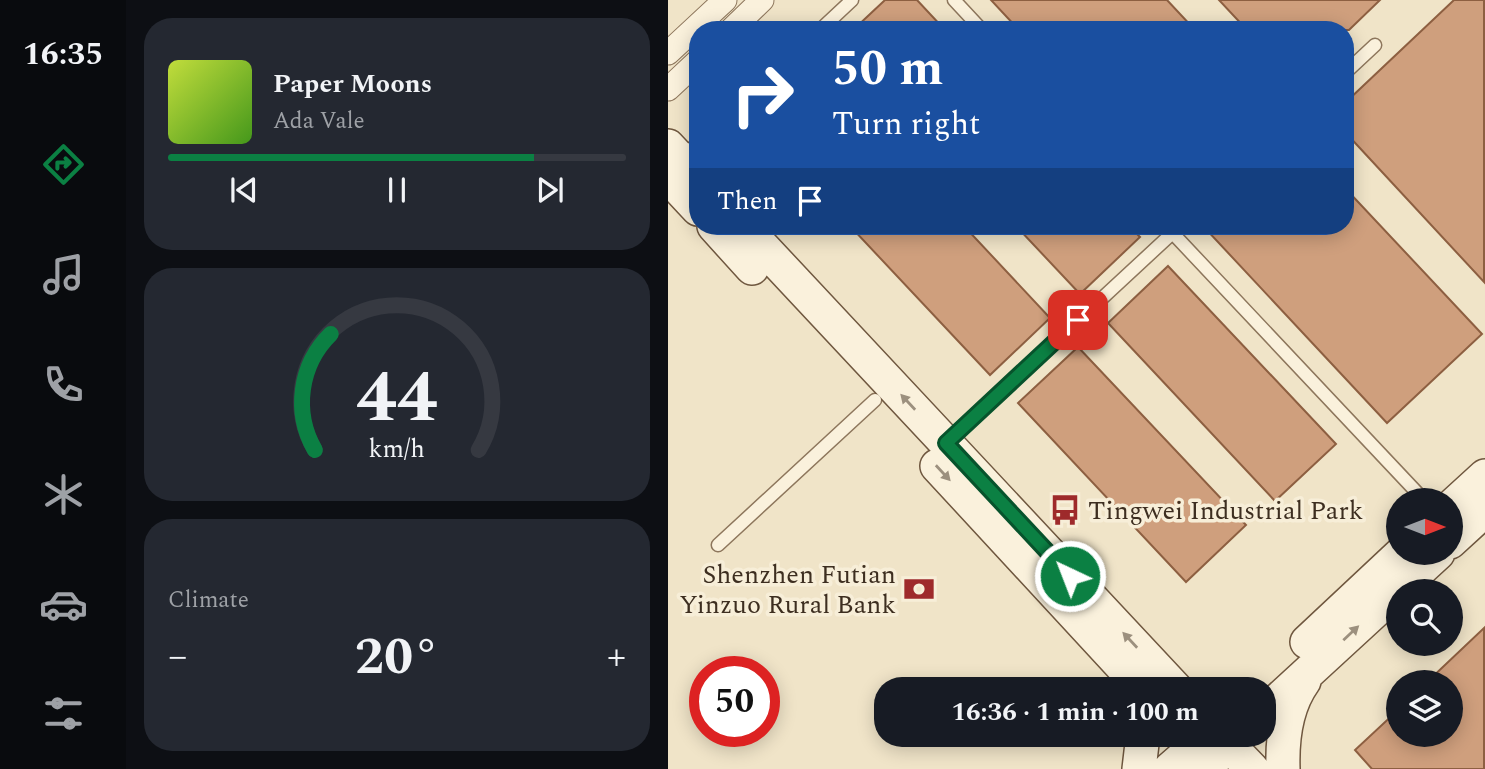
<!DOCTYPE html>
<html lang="en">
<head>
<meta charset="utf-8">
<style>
	body { margin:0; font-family:Spectral,serif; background:#242831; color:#f1f3f6; height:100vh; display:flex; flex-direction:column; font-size:26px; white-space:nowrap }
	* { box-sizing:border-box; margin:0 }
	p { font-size:23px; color:#9ea1a6 }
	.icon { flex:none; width:38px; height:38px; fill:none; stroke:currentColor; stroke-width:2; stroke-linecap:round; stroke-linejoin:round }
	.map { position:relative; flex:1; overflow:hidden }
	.details { display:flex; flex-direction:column; gap:18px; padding:18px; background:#0d0f14; width:542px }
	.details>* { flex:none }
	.hud { position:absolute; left:21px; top:21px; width:665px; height:214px; border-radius:28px; box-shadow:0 4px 18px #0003; background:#1a4fa0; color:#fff; overflow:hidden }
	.needle { width:46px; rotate:90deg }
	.controls { position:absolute; left:718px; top:488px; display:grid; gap:14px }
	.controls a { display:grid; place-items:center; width:77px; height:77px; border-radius:50%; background:#171b24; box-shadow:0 4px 18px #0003; font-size:35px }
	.speed { position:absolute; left:21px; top:656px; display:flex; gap:14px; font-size:35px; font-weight:700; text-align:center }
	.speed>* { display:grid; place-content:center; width:91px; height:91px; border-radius:50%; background:#171b24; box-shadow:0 4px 18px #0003; line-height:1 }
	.speed .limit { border:10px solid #d22; background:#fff; color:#111 }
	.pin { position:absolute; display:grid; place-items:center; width:60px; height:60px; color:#fff; margin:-30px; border-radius:14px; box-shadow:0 4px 10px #0006 }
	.me { position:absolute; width:77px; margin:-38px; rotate:317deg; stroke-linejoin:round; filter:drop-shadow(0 0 5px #0008) }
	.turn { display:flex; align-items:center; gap:24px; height:147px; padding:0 28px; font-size:32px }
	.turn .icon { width:91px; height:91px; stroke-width:2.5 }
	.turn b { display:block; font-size:49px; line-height:60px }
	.then { display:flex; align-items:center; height:66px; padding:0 28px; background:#0003; gap:14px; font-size:26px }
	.big { font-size:52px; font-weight:700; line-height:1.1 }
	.details .card { flex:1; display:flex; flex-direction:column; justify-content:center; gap:10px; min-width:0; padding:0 24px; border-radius:28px; background:#242831 }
	.details .dial { align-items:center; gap:0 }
	.dial svg { height:182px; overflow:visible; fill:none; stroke:#363941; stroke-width:7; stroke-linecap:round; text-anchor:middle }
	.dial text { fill:#f1f3f6; stroke:none }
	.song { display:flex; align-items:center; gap:21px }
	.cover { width:84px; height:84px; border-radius:10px; background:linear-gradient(135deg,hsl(70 70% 55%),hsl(100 70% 35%)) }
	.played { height:7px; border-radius:4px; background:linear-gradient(90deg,#0b8043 80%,#363941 80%) }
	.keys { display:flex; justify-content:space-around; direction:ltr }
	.heat { display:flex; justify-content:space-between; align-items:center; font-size:38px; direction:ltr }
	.trip { position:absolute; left:206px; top:677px; width:402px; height:70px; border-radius:28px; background:#171b24; box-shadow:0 4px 18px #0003; font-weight:700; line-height:70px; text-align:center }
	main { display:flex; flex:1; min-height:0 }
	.dock { display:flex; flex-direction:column; width:126px; justify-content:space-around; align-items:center; background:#090b0e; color:#9ea1a6 }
	.dock .icon { width:49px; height:49px }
	.dock .on { color:#0b8043 }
	.dock b { font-size:32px; color:#f1f3f6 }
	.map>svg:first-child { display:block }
	.building { fill:#cf9f7d; stroke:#8d5f41; stroke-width:2 }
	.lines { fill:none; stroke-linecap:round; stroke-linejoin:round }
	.lane-casing { stroke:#8d765c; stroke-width:15 }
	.street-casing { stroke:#8d765c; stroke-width:25 }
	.secondary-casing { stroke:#6f573f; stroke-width:36 }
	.lane { stroke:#faf1dc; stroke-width:12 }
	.street { stroke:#faf1dc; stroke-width:23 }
	.secondary { stroke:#faf1dc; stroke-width:33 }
	.oneway { fill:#9c907e }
	.route-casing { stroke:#07532c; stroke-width:18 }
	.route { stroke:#0b8043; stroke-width:12 }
	.labels { text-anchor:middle; stroke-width:7; stroke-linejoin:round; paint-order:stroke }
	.poi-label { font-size:26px; fill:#3d2e20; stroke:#f7eed8; text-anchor:start }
</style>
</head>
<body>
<main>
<nav class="dock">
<b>16:35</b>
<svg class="icon on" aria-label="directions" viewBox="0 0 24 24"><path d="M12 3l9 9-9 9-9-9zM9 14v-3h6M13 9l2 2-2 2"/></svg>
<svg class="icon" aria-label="music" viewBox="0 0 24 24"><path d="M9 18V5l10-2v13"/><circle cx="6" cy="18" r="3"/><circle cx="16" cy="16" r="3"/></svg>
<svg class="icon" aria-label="phone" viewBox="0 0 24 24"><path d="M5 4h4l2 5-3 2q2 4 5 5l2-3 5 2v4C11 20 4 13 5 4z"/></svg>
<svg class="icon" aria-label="climate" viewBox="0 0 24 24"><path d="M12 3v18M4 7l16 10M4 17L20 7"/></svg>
<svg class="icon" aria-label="car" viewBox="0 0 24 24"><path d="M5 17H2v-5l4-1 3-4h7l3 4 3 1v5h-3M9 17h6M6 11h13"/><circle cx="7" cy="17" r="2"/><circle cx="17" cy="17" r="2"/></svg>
<svg class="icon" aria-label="filters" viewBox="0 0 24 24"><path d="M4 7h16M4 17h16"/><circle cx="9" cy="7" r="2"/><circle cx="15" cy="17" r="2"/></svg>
</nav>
<section class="details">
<div class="card">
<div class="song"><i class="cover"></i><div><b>Paper Moons</b><p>Ada Vale</p></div></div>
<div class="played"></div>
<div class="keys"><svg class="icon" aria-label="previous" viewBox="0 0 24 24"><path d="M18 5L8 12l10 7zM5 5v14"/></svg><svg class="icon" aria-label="pause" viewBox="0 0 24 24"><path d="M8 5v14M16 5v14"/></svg><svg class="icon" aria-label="next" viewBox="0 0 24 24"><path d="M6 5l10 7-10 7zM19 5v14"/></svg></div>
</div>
<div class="card dial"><svg viewBox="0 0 100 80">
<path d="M14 69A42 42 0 1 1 86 69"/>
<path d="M14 69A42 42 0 0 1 21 18" stroke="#0b8043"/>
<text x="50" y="56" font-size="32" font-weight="700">44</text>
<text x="50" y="72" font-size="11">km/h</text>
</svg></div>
<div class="card"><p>Climate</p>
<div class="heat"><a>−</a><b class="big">20°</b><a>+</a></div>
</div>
</section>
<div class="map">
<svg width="817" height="769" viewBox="0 0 817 769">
	<rect width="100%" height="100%" fill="#f0e4c8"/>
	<path class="building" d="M217 0H249L277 30H185Z
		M323 0H499L527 30H351Z
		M551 0H712L681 30H579Z
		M786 0H816V282L677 132V103Z
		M677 188 814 334 719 423 535 226H677Z
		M182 226H296L382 318 322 375Z
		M348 226H461L472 237 412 294Z
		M500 266 668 444 607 501 440 323Z
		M410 347 578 525 518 582 350 403Z
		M816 628V769H704L687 750 730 710V735H782V682H759Z"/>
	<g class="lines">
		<defs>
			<path id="lane" d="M286 0 314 30
				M152 30 184 0
				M677 73 707 45
				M12 159 30 143
				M498 226 756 500
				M279 442 512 226
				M50 545 207 400"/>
			<path id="street" d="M63 30 94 0
				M0 53 57 0
				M0 89 30 61"/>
			<path id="secondary" d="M0 146 30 178
				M0 177 30 209
				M46 226 84 268
				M75 226 509 690
				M269 466 476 690
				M782 508 817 476
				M782 542 817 510
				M639 642 734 553
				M597 712 770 553
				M551 735 584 769
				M471 769 475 735
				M502 769 541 735
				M535 769 572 735
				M615 769C614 739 618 706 636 681"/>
		</defs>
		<use href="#lane" class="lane-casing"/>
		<use href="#street" class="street-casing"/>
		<use href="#secondary" class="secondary-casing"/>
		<use href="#lane" class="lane"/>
		<use href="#street" class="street"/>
		<use href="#secondary" class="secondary"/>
	</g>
	<defs><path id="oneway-solid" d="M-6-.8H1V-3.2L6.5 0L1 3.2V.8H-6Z" transform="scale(1.75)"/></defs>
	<g class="oneway">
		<use href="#oneway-solid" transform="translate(240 402) rotate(-133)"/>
		<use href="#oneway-solid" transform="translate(275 473) rotate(47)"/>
		<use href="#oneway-solid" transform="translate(683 633) rotate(-43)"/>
		<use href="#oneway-solid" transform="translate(462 640) rotate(-133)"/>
	</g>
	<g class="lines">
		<defs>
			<path id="route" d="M402 576 278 443 410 320"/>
		</defs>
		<use href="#route" class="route-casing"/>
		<use href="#route" class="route"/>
	</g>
	<defs>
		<symbol id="bus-bare" viewBox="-9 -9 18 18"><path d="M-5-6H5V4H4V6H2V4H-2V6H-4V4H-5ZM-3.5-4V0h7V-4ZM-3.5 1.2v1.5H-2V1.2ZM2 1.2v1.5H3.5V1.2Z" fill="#9e2a2b" stroke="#f7eed8" stroke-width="2.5" paint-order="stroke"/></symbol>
		<symbol id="bank-bare" viewBox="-9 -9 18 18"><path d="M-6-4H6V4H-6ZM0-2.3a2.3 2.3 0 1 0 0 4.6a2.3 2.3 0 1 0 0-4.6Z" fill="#9e2a2b" stroke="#f7eed8" stroke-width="2.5" paint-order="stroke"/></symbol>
	</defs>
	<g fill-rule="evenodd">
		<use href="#bus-bare" x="375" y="488" width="44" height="44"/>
		<use href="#bank-bare" x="229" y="567" width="44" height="44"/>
	</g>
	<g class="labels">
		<g class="poi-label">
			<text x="420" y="519">Tingwei Industrial Park</text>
			<text x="228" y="583" text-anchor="end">Shenzhen Futian<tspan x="228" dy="30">Yinzuo Rural Bank</tspan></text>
		</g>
	</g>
</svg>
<div class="controls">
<a><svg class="needle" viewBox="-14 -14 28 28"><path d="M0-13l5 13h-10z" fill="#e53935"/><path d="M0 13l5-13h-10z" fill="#9ea1a6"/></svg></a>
<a><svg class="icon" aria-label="search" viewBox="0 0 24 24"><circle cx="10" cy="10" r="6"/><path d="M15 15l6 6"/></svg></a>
<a><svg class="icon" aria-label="layers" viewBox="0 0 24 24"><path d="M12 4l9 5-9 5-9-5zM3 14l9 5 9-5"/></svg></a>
</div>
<div class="speed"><div class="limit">50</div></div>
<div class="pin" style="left:410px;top:320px;background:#d93025"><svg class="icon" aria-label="arrive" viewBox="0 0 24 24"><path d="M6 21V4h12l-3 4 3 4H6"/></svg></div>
<svg class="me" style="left:402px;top:576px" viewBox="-20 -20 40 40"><circle r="17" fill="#0b8043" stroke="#fff" stroke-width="3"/><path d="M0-11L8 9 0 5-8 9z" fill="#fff"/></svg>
<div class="trip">16:36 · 1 min · 100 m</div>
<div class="hud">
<div class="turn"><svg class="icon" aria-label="right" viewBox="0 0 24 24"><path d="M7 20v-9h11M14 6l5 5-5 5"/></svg><div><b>50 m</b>Turn right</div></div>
<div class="then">Then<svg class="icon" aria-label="arrive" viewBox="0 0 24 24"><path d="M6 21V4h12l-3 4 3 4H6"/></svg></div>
</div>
</div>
</main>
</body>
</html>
